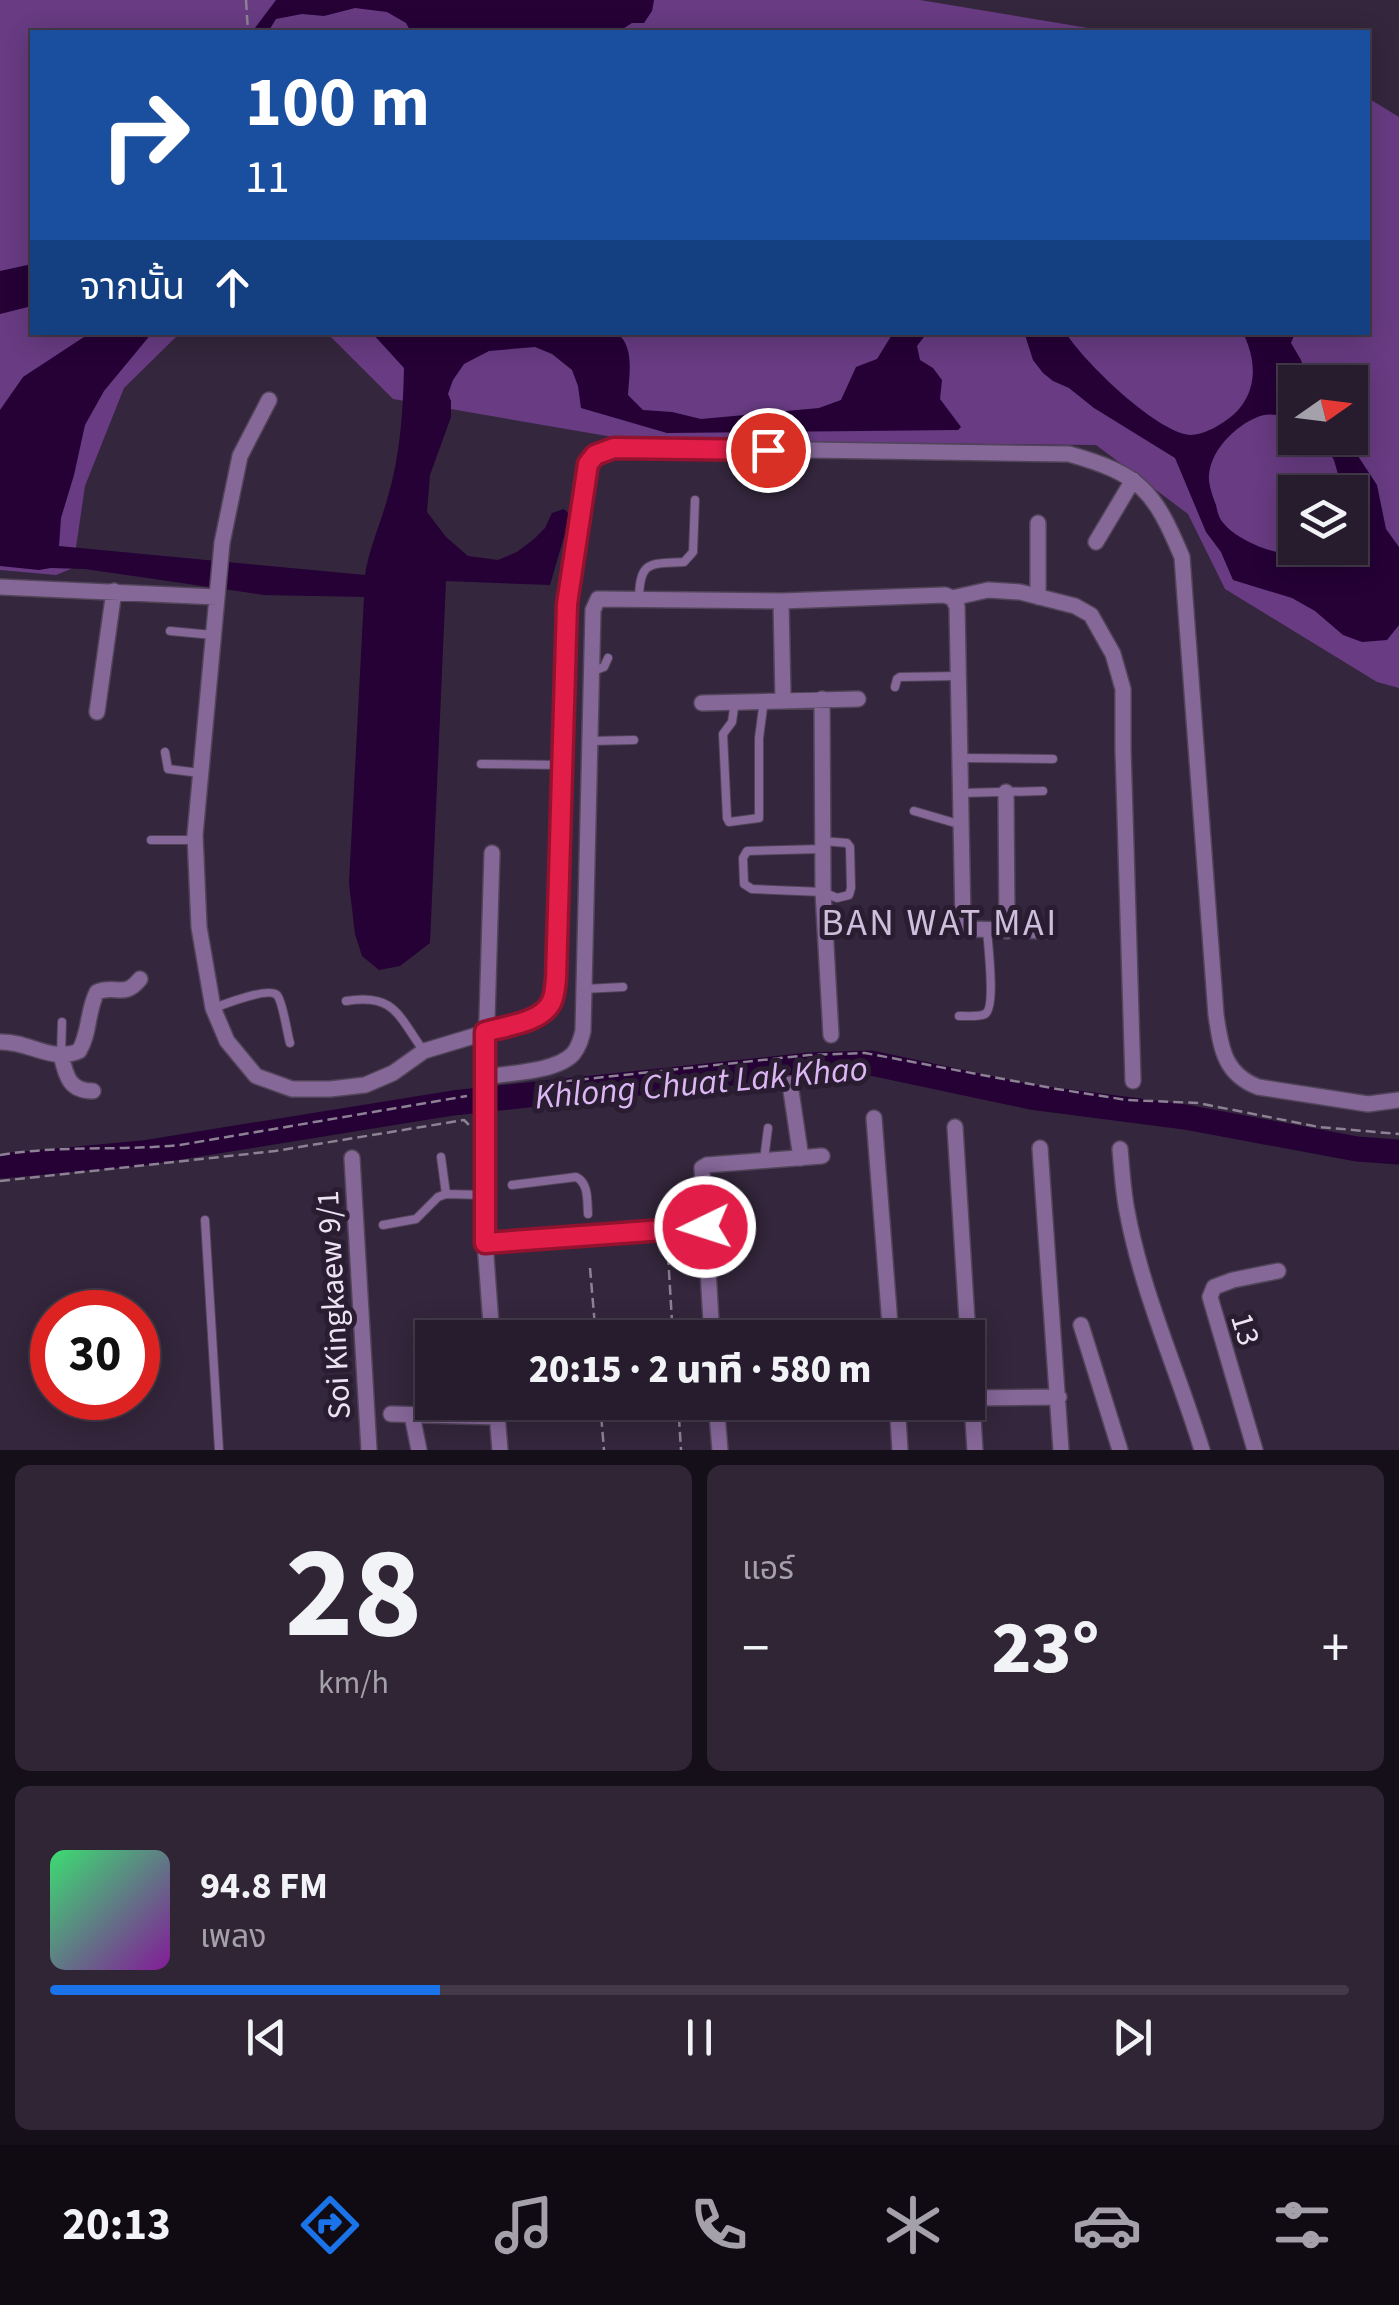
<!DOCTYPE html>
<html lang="th">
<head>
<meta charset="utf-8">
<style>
	body { margin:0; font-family:"Source Sans 3","Noto Sans Thai",sans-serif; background:#2f2535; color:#f1f3f6; height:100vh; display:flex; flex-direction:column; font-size:38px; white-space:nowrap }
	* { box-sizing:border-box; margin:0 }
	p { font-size:32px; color:#a4a1aa }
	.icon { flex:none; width:55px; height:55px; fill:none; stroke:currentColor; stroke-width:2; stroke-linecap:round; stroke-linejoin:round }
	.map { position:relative; height:1450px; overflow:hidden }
	.side { display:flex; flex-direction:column; gap:15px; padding:15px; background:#150f19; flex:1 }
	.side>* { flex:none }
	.top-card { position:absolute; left:30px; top:30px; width:1340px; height:305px; border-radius:0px; box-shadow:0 5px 25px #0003,0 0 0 2px #433a49; background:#1a4fa0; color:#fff; overflow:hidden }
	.needle { width:65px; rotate:76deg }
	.fabs { position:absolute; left:1278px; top:365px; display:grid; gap:20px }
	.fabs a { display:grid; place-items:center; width:90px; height:90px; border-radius:0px; background:#271c2d; box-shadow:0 5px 25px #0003,0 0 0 2px #433a49; font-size:50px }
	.speed { position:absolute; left:30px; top:1290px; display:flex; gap:20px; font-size:50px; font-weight:700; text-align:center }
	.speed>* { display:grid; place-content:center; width:130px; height:130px; border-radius:50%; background:#271c2d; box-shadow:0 5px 25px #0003,0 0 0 2px #433a49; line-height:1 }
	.speed .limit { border:15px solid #d22; background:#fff; color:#111 }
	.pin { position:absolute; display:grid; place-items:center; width:85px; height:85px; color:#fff; margin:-42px; border:5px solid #fff; border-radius:50%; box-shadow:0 2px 10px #0007 }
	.me { position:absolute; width:110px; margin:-55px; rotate:266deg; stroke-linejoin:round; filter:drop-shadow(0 0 8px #0008) }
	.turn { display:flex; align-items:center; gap:35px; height:210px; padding:0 50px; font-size:45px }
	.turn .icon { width:130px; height:130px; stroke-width:2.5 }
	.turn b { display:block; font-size:70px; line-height:85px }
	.then { display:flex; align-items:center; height:95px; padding:0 50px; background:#0003; gap:20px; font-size:38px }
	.big { font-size:75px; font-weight:800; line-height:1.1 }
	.side .widget { flex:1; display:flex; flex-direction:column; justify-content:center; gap:15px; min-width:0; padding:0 35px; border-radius:15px; background:#2f2535 }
	.side .dial { align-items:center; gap:0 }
	.dial b { font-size:130px; line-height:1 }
	.song { display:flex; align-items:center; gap:30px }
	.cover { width:120px; height:120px; border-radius:15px; background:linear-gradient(135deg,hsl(140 70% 55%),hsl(290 70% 35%)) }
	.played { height:10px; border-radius:5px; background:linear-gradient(90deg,#1a73e8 30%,#433a49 30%) }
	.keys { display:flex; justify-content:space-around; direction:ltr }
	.heat { display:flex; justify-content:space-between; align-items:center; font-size:55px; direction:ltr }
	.side .tiles { flex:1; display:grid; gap:15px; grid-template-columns:1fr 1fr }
	.widget:last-child { grid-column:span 2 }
	.trip { position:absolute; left:415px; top:1320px; width:570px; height:100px; border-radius:0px; background:#271c2d; box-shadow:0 5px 25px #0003,0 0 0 2px #433a49; font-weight:800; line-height:100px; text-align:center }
	.dock { display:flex; height:160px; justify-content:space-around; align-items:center; background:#100b12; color:#a4a1aa }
	.dock .icon { width:70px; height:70px }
	.dock .selected { color:#1a73e8 }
	.dock b { font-size:45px; color:#f1f3f6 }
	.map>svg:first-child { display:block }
	.green { fill:#683b82; fill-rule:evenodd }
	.water { fill:#250136 }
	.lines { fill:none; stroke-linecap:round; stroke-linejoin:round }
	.river { stroke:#250136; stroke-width:25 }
	.lane-casing { stroke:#514459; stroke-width:10 }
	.street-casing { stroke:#514459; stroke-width:18 }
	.path { stroke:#8d8194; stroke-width:2.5; stroke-dasharray:10 5; stroke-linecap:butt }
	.lane { stroke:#856798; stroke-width:8 }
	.street { stroke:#856798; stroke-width:15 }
	.street-bridge-casing { stroke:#514459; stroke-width:18; stroke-linecap:butt }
	.street-bridge { stroke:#856798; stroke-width:15 }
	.route-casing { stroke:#92132f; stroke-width:25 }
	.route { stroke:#e11d48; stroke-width:18 }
	.labels { text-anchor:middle; stroke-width:10; stroke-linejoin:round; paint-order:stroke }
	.street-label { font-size:32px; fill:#ece3f2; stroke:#2a1d32 }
	.water-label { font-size:35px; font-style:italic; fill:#dcb7f4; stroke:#2a1d32 }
	.quarter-label { font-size:38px; letter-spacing:2.5px; fill:#cfbedb; stroke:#2a1d32 }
</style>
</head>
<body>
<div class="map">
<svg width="1399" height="1450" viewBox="0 0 1399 1450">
	<rect width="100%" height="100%" fill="#34263c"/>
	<path class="green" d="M0 0H920L1112 32H32V332L180 333 124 388 85 486 73 568 56 575 0 570Z
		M1368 98 1399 117V688L1377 682 1225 589 1188 514 1096 445 636 441 393 399 327 333 1368 332ZM1295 382H1350V438H1295ZM1295 492H1350V548H1295Z"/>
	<path class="water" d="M276 0H654L652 11 644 23H632L618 32H411L406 23 387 12 355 8 324 16 302 14 276 19 268 32H252Z
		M32 264V306L0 314V271Z
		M90 333H152L104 391 85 425 74 475 61 518 59 546 365 575C369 549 380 525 387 500 400 457 403 413 404 368L372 333H617C635 347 629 375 628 395L643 410 672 412 701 419 819 408 841 400 856 367 877 359 893 333H927L917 346 920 360 933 368 942 380 940 399 961 427 958 430 667 433 581 408 578 386 572 370 552 354 535 347 489 351 464 364 453 380 448 394 451 401V417L430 475 427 512 446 537 468 556 498 560 517 552 534 539 545 528 552 513 564 509 568 513V523L550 585 446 581 430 943 400 966 379 970 362 956 355 934 349 883 364 597 264 595 85 569 51 568 39 570 0 566V410L23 377Z
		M1022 333H1066C1083 361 1156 432 1190 435 1198 435 1212 430 1219 425 1255 405 1261 369 1243 333H1295L1291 343 1301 360 1308 382H1295V418C1285 417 1274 413 1264 415 1240 421 1211 448 1209 475 1208 484 1213 497 1216 505 1217 510 1218 515 1221 520 1233 538 1267 552 1288 554 1309 556 1329 548 1350 548V492H1343L1334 460 1321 438H1349L1352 447 1377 485 1386 529 1399 547V625L1387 640 1362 642 1343 635 1315 611 1292 598 1233 580 1221 552 1206 532 1175 458 1094 408 1069 388 1053 381 1043 373 1033 360 1025 335Z"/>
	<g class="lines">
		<path class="river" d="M0 1166 143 1153 453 1103 809 1065 871 1063 1031 1097 1185 1117 1357 1149 1399 1152"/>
		<defs>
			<path id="lane" d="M639 598C640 560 650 564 684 562L693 552 695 500
				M170 631 213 635
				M593 671 604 667 608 658
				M895 687 897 679 900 677 958 676
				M735 701 732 722 723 734 727 818 729 822 759 818V738L764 700
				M590 741 634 740
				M165 752 168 769 200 773
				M960 758 1053 759
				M481 764 561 765
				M962 793 1043 791
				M914 811 962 825
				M151 840H195
				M822 849 747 851 743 858 744 884 752 889 823 892 837 898 849 895 851 888 850 847 847 843 822 841
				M584 989 623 987
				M346 1001C394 993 398 1015 423 1050
				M214 1008C225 1004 268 987 277 995 283 1002 287 1033 290 1043
				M959 1016C965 1016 980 1017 985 1014 996 1008 988 945 987 930
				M61 1055 62 1022
				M441 1157 446 1194
				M764 1160 768 1128
				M512 1185 576 1177C589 1183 587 1201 588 1214
				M205 1220 219 1450
				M383 1225 416 1219 438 1197 446 1194 485 1195
				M707 1252 744 1253"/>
			<path id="street" d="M269 400 240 456 222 543 195 835 199 927 213 1008 227 1041 256 1076 292 1089H330L365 1085 393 1073 424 1051 534 1018C551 1007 553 998 556 979L567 604 588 463 595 455 614 447 1069 454C1140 474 1154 490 1182 557L1216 1015C1221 1048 1224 1074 1258 1087L1368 1104 1399 1100
				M1096 542 1133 480
				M0 587 217 597
				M1038 597V523
				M952 598 957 606 963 923 968 929 1045 931
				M781 601 783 699
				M822 699 823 892 831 1035
				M702 703 858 699
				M97 712 114 591
				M1006 792 1007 931
				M0 1042C29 1041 52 1063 79 1051 90 1033 87 1011 97 992 116 984 124 999 140 979
				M61 1055C66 1076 69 1091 93 1091
				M485 1077C509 1073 556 1072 573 1054 579 1047 581 1039 583 1031L593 610 598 599 781 601 945 595 952 598 988 590 1020 592 1075 606 1091 615 1113 654 1123 689V749L1133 1081
				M485 1084 492 853
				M790 1084 801 1158
				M874 1118 891 1338
				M485 1123V1243L492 1338
				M955 1127 975 1450
				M1040 1148 1061 1450
				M1120 1149C1122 1170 1123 1191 1127 1211 1142 1293 1178 1371 1202 1450
				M352 1158 369 1450
				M485 1243 705 1227
				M1081 1325 1120 1450
				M712 1338 702 1168 707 1165 822 1156
				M968 1398 1059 1397
				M496 1402 500 1450
				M716 1402 720 1450
				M897 1402 900 1450
				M391 1414 497 1417
				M412 1415 419 1450
				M1255 1450 1210 1297 1214 1287 1233 1280 1278 1271"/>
		</defs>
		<use href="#lane" class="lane-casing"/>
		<use href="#street" class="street-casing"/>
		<path class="path" d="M246 0 248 32
			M549 1083 809 1055 865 1053 1057 1089 1127 1100 1198 1103 1319 1127 1399 1134
			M0 1155C59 1145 120 1151 180 1145L467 1096
			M0 1181 275 1151 464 1120 470 1126
			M668 1255 673 1338
			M590 1268 596 1338
			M600 1402 604 1450
			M678 1402 681 1450"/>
		<use href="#lane" class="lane"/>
		<use href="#street" class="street"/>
		<defs>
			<path id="street-bridge" d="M484 1092 485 1123"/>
		</defs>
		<use href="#street-bridge" class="street-bridge-casing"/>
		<use href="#street-bridge" class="street-bridge"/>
	</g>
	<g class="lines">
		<defs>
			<path id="route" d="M705 1227 485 1243V1032C505 1026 540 1023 551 1003 555 996 555 986 556 979L567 604 588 464 595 455 614 448 768 450"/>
		</defs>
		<use href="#route" class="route-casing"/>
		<use href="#route" class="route"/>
	</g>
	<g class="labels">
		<g class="street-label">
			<text transform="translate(333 1305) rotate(-93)" y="11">Soi Kingkaew 9/1</text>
			<text transform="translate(1246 1329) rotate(73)" y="11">13</text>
		</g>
		<g class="water-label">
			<text transform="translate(701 1082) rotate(-5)" y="12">Khlong Chuat Lak Khao</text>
		</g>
		<g class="quarter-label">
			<text x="940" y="935">BAN WAT MAI</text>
		</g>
	</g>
</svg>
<div class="fabs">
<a><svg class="needle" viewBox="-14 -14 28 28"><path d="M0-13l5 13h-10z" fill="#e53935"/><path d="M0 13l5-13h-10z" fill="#a4a1aa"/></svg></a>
<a><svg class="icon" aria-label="layers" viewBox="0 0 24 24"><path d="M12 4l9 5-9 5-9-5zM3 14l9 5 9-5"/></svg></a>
</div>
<div class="speed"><div class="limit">30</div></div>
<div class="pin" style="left:768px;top:450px;background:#d93025"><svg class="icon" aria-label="arrive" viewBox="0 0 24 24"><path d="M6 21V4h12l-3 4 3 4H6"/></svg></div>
<svg class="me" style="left:705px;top:1227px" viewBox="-20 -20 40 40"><circle r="17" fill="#e11d48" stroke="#fff" stroke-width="3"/><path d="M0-11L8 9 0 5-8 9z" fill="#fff"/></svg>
<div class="trip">20:15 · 2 นาที · 580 m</div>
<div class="top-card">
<div class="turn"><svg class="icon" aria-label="right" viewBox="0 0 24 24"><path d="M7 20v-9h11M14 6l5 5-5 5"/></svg><div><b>100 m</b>11</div></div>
<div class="then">จากนั้น<svg class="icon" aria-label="ahead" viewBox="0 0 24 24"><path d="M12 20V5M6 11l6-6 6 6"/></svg></div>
</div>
</div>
<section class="side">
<div class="tiles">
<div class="widget dial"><b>28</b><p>km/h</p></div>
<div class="widget"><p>แอร์</p>
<div class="heat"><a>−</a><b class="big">23°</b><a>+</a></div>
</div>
<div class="widget">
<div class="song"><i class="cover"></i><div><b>94.8 FM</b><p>เพลง</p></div></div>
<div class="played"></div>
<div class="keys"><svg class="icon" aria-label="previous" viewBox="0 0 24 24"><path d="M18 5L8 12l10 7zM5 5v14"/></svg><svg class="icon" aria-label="pause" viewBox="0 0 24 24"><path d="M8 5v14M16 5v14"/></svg><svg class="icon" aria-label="next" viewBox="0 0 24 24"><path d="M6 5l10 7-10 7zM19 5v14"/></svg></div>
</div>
</div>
</section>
<nav class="dock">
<b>20:13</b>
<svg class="icon selected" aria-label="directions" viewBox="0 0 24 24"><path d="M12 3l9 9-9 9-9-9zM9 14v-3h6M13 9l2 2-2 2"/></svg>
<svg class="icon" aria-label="music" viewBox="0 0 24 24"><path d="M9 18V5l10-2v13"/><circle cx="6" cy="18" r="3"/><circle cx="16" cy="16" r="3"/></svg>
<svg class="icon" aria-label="phone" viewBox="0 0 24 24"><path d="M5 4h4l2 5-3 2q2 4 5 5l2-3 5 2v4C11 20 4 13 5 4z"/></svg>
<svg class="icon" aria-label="climate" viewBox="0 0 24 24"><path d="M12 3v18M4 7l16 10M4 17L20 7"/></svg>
<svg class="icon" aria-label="car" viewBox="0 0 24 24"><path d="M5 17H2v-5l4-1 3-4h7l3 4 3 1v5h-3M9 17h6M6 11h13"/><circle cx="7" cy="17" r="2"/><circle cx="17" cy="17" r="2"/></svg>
<svg class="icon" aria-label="filters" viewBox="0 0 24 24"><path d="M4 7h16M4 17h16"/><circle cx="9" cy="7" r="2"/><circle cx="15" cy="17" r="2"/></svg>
</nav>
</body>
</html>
